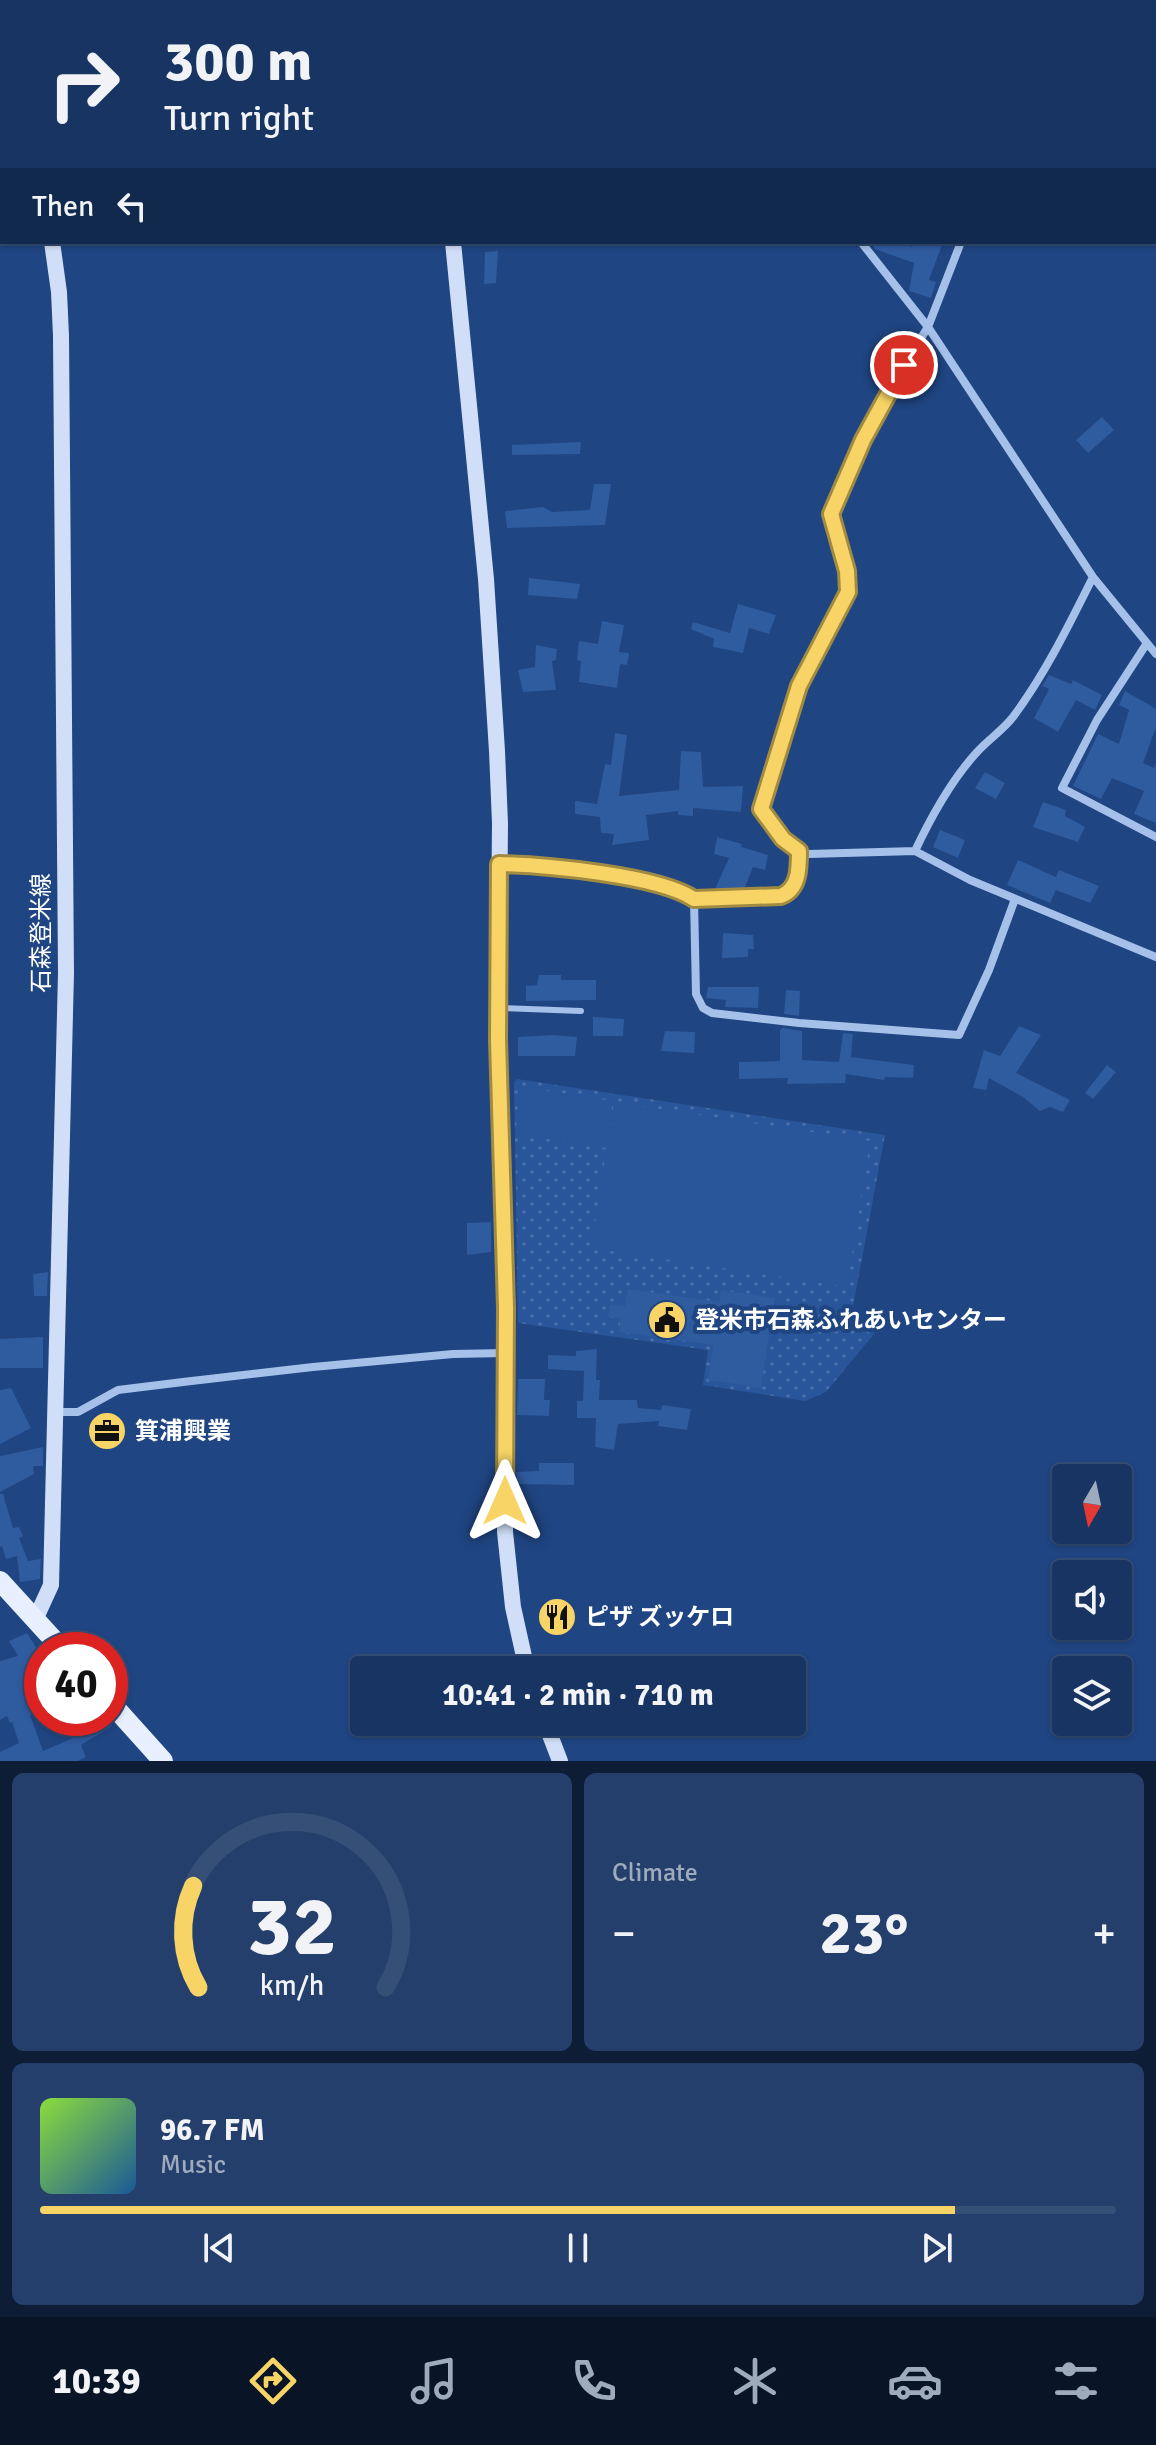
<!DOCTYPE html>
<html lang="en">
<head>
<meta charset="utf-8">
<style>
	body { margin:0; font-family:Signika,"Noto Sans JP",sans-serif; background:#243f6b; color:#f1f3f6; height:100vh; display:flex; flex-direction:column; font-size:30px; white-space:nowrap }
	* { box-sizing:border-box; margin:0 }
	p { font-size:26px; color:#9eaabe }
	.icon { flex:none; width:44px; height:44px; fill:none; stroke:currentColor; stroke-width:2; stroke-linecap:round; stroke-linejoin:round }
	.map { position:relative; height:1761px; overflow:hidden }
	.details { display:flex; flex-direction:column; gap:12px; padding:12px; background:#0d1d36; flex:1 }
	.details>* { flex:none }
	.hud { position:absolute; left:0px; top:0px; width:1156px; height:244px; box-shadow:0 2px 6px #0004,0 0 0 2px #364f77; background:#173462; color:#f1f3f6; overflow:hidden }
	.needle { width:52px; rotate:189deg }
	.controls { position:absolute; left:1052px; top:1464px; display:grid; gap:16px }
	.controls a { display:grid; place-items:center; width:80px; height:80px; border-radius:8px; background:#173462; box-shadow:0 2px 6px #0004,0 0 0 2px #364f77; font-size:40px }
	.speed { position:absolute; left:24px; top:1632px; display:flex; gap:16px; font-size:40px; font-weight:700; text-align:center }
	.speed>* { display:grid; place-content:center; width:104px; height:104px; border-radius:50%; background:#173462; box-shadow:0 2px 6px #0004,0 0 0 2px #364f77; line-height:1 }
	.speed .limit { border:12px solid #d22; background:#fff; color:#111 }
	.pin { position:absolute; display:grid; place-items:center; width:68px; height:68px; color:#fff; margin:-34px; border:4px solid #fff; border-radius:50%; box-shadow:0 2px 8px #0007 }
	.me { position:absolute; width:88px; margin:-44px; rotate:0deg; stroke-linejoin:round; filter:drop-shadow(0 0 6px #0008) }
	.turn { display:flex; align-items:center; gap:28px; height:168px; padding:0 32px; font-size:36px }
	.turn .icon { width:104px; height:104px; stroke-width:2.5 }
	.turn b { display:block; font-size:56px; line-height:68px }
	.then { display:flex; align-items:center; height:76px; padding:0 32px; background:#0003; gap:16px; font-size:30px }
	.big { font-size:60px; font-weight:800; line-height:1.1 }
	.details .card { flex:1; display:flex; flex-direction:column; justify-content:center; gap:12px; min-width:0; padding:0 28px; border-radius:12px; background:#243f6b }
	.details .dial { align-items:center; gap:0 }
	.dial svg { height:208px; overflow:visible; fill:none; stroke:#364f77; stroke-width:7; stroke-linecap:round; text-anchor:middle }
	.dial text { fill:#f1f3f6; stroke:none }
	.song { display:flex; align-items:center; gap:24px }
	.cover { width:96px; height:96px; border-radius:12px; background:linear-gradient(135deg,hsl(90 70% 55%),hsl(210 70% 35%)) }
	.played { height:8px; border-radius:4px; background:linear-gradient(90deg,#f7d465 85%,#364f77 85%) }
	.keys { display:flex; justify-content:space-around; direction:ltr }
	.heat { display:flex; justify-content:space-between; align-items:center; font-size:44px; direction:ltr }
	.details .tiles { flex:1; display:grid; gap:12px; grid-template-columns:1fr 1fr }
	.card:last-child { grid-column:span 2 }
	.trip { position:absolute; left:350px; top:1656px; width:456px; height:80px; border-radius:8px; background:#173462; box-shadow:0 2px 6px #0004,0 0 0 2px #364f77; font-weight:800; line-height:80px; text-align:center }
	.tabs { display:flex; height:128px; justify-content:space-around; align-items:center; background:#091527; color:#9eaabe }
	.tabs .icon { width:56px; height:56px }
	.tabs .on { color:#f7d465 }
	.tabs b { font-size:36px; color:#f1f3f6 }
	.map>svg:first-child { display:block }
	.park { fill:url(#park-dots) }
	.garden { fill:#29569a }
	.building { fill:#2f5b9f }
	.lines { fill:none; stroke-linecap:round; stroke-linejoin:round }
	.lane { stroke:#a5c0e9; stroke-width:6 }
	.street { stroke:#a5c0e9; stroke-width:8 }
	.secondary { stroke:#d0dff7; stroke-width:16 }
	.primary { stroke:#e8effe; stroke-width:20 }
	.route-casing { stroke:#a18a42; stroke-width:20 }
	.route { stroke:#f7d465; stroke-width:14 }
	.labels { text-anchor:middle; stroke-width:8; stroke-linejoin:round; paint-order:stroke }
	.street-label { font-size:24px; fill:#fff; stroke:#1f4582 }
	.poi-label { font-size:24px; font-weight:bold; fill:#fff; stroke:#1f4582; text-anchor:start }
</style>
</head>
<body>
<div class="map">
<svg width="1156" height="1761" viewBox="0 0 1156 1761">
	<defs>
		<pattern id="park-dots" width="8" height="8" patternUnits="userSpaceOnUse" patternTransform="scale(2)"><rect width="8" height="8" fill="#29569a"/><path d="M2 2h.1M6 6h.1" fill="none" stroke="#496fa9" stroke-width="1.8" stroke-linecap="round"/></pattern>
	</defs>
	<rect width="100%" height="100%" fill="#1f4582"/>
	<path class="park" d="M517 1079 885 1135 852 1312 878 1329 826 1392 805 1401 703 1385 708 1350 518 1323 514 1082Z"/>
	<path class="garden" d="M522 1087 613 1101 605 1148 515 1134Z
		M614 1102 870 1141 847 1287 591 1248Z"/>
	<path class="building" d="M870 242H896L912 247 914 242H932L942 245 929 280 936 282 931 298 909 291 914 263 875 249Z
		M498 251 496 283 484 284 485 252Z
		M1102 417 1114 430 1088 453 1076 440Z
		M581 442 580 454 512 455V445Z
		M594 484H611L605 525 507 528 505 511 543 507 552 512 590 510Z
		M529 578 580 584 577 599 528 595Z
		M738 604 776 615 769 634 749 628 743 653 713 647 714 639 691 629 693 622 730 633Z
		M602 621 624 625 619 652 629 653 627 665 620 664 617 688 579 682 581 661 577 660 579 641 598 644Z
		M536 645 557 649 556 660 552 661 556 690 523 692 518 670 535 667Z
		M1049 675 1071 684 1073 680 1102 695 1095 710 1076 700 1058 732 1034 718 1049 689 1042 686Z
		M1125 691 1156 709V727L1143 763 1154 768 1156 764V823L1134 814 1144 791 1112 778 1101 799 1073 786 1098 734 1119 744 1129 710 1119 705Z
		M615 733 627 735 619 796 679 790 681 751 701 752 703 787 743 786 741 812 693 808V816L678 815V811L646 815 649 840 612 845 614 834 601 833 600 817 575 814V801L597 804 605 764 611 765Z
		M985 772 1005 783 996 799 975 788Z
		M1043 802 1066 810 1065 816 1085 827 1078 842 1033 827Z
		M940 830 965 840 958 858 933 847Z
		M717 837 742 844 741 847 768 855 765 870 753 867 744 890 715 889 729 858 714 854Z
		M1018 860 1056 877 1059 870 1099 886 1090 903 1056 890 1050 903 1007 885Z
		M723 933 753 935 754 949H748V957L722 958Z
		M539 975H561V980H596V1000L526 1001V986L537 985Z
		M708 987H759L758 1008 725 1007 726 1000 706 998Z
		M786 990 800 991 799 1016 784 1014Z
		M593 1017 624 1019 623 1036H593Z
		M1019 1026 1041 1035 1016 1073 1070 1100 1063 1112 1050 1107 1040 1111 1023 1097 989 1078 986 1090 973 1088 984 1050 1000 1056Z
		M783 1028 802 1031V1060L839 1062 843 1033 853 1034 851 1057 914 1065 913 1078 885 1077 884 1080 846 1074 845 1083 787 1084 788 1078 739 1079V1062L780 1061V1030Z
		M665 1031 695 1032 694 1053 661 1051Z
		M554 1035 577 1037 575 1056H518V1037Z
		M1107 1065 1116 1072 1093 1099 1085 1093Z
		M491 1222V1252L467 1255V1223Z
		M48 1272 47 1296H34L33 1274Z
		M628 1289 719 1302 721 1290 775 1298 761 1388 708 1380 713 1345 619 1332 621 1318 608 1317 610 1304 625 1306Z
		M43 1337V1368H0V1339Z
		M597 1349 596 1380H600L599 1400H637L638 1408 661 1410 662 1405 691 1409 687 1430 658 1426 659 1421 618 1424 614 1450 595 1447 596 1418H577V1401H583L584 1371 548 1369V1355L576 1356V1351Z
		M518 1379H545L544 1400H550L549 1416 517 1415Z
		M11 1388 31 1428 0 1444V1390Z
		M43 1447V1466H33L34 1474 0 1492V1456Z
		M539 1463H574V1485L517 1484 516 1472 539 1471Z
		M0 1494H3L13 1528 19 1527 23 1536 19 1538 28 1561 41 1559 40 1579 20 1582 17 1556 6 1559 2 1546 0 1547Z
		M27 1633 42 1657V1710L30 1715 43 1751 80 1735 73 1727 84 1718H106L112 1726 81 1745 86 1757 78 1761H0V1752L19 1743 12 1722 10 1723 7 1716 0 1720V1661L18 1656 9 1641Z"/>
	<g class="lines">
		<path class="lane" d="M973 2 974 0
			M501 1008 581 1011"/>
		<path class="street" d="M685 0 686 2
			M1059 2 1060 0
			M861 242 928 327 1093 577 1156 654
			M961 242 928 327 892 384 863 440 831 514 847 571 848 592 806 670 793 703 761 809C774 827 786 848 809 854L915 851 970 880 1156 957
			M1147 643 1097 720 1062 788 1156 837
			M915 851C931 817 951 780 978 751 989 739 1003 730 1013 717 1045 674 1069 625 1093 577
			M500 864 631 878 682 891 694 899 781 896C798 888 799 869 799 851
			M694 899 696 994 703 1008 712 1013 799 1023 959 1035 989 970 1015 899
			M54 1412H78L118 1390 183 1382 313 1367 453 1354 505 1353"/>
		<path class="secondary" d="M127 2 128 0
			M449 2V0
			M0 89 2 95
			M0 160 2 158
			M453 242 486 579 497 751 500 823 498 1040 506 1308 505 1532 513 1607 527 1670
			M35 1620 51 1585 66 973 61 336 59 292 52 242
			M545 1722 560 1761"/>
		<path class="primary" d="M0 1581 63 1650
			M110 1702 163 1761"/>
	</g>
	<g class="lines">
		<defs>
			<path id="route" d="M505 1501 506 1308 498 1040 499 864C544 865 658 875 694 899L781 896C799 889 799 869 799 851L783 839 761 809 799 686 848 592 847 571 831 514 863 440 904 365"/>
		</defs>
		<use href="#route" class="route-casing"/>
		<use href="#route" class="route"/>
	</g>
	<defs>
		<symbol id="civic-disc" viewBox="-11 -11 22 22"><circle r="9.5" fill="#f7d465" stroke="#1f4582"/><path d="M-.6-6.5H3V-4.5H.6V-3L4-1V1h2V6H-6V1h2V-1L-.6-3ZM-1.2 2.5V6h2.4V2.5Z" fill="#111"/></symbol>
		<symbol id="office-disc" viewBox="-11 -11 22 22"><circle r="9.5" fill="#f7d465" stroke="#1f4582"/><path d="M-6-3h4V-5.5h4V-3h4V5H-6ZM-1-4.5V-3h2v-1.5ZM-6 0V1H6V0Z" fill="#111"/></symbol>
		<symbol id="restaurant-disc" viewBox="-11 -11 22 22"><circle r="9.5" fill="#f7d465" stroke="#1f4582"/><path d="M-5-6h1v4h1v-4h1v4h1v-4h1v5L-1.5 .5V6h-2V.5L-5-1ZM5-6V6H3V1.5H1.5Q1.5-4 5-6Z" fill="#111"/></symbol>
	</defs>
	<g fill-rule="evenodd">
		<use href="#civic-disc" x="645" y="1298" width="44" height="44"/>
		<use href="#office-disc" x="85" y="1409" width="44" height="44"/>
		<use href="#restaurant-disc" x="535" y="1595" width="44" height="44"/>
	</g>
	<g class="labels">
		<g class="street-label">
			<text transform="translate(41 933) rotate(-90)" y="8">石森登米線</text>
		</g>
		<g class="poi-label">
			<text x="695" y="1328">登米市石森ふれあいセンター</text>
			<text x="135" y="1439">箕浦興業</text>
			<text x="585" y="1625">ピザ ズッケロ</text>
		</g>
	</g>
</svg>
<div class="controls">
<a><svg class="needle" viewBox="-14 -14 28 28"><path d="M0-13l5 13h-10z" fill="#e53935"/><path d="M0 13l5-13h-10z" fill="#9eaabe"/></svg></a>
<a><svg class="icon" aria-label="sound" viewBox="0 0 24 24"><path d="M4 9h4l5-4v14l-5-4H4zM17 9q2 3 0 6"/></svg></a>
<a><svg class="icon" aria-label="layers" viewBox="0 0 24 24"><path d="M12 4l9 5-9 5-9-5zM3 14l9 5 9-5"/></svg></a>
</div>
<div class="speed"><div class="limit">40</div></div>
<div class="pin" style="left:904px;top:365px;background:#d93025"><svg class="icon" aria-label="arrive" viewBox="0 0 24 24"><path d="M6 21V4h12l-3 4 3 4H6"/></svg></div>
<svg class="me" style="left:505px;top:1501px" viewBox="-20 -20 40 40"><path d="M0-17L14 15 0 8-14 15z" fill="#f7d465" stroke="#fff" stroke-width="4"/></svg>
<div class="trip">10:41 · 2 min · 710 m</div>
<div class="hud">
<div class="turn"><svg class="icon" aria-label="right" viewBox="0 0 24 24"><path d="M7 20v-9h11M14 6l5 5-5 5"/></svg><div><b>300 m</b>Turn right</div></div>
<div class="then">Then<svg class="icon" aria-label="left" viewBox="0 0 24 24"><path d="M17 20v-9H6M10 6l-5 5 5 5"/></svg></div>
</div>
</div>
<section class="details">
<div class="tiles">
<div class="card dial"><svg viewBox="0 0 100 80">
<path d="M14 69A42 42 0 1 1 86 69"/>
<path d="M14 69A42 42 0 0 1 12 30" stroke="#f7d465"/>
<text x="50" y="56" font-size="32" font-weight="700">32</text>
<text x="50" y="72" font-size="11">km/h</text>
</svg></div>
<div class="card"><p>Climate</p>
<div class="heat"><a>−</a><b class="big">23°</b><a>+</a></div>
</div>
<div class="card">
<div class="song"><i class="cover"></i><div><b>96.7 FM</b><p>Music</p></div></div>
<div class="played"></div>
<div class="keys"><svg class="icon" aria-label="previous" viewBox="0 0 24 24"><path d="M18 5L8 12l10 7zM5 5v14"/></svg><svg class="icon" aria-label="pause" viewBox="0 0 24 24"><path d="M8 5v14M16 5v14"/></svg><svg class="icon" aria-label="next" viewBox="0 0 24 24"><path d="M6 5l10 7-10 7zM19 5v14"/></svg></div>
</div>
</div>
</section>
<nav class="tabs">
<b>10:39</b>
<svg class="icon on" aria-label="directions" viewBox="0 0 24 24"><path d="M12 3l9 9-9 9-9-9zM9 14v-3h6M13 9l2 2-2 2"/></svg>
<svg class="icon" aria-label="music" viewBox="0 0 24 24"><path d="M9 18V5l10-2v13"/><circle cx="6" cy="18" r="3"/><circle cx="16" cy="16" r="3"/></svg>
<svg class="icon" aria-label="phone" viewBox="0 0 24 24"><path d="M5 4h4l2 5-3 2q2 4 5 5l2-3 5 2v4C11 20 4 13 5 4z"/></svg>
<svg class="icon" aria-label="climate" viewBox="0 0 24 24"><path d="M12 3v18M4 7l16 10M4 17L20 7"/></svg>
<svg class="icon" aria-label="car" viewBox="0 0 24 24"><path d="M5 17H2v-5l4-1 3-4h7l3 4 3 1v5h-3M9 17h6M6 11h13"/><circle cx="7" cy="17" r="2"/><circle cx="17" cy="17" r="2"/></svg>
<svg class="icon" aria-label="filters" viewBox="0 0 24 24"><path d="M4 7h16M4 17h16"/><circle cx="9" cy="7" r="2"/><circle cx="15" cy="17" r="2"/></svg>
</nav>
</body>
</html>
